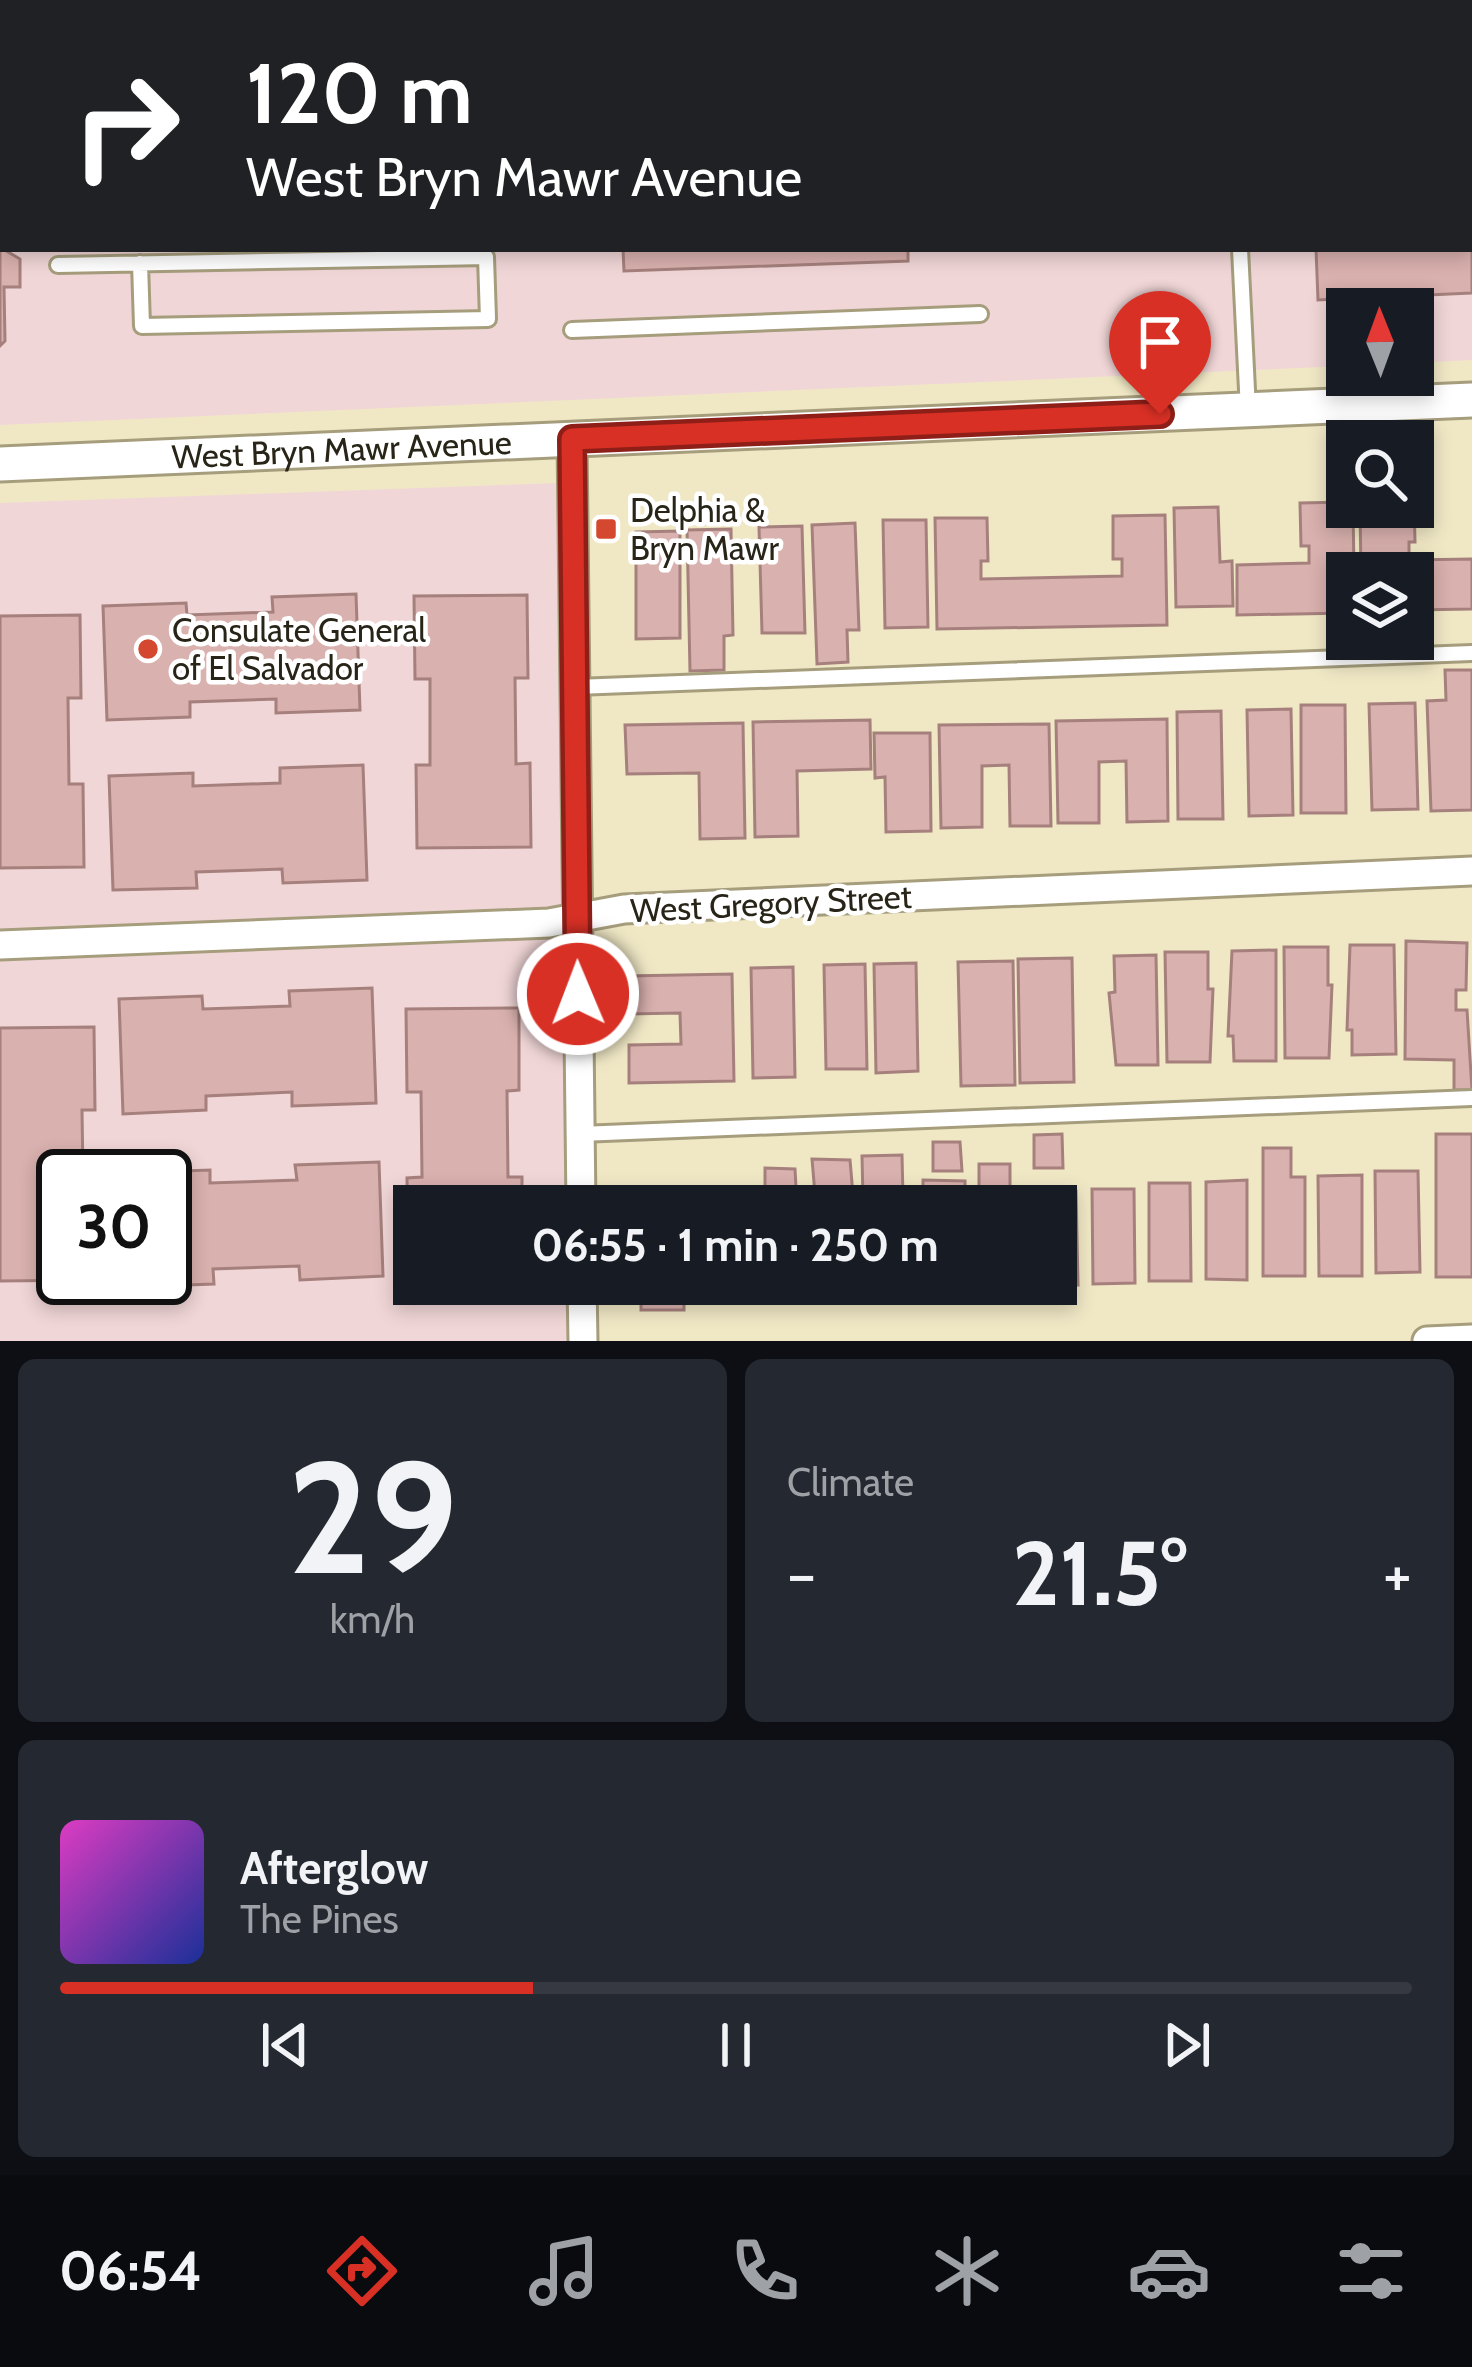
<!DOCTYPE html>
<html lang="en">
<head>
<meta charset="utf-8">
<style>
	body { margin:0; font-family:Cabin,sans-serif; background:#242831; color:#f1f3f6; height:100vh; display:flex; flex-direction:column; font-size:45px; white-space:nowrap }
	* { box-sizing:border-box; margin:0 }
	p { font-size:39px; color:#9ea1a6 }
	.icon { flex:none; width:66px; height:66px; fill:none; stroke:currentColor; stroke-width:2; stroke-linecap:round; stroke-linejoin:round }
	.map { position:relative; height:1341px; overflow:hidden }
	.panel { display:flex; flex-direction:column; gap:18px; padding:18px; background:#0d0f14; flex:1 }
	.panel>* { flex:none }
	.banner { position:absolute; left:0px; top:0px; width:1473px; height:252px; box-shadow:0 6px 18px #0003; background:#202124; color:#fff; overflow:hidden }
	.needle { width:78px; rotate:359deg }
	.buttons { position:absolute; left:1326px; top:288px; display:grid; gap:24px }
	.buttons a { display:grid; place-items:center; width:108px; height:108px; border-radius:0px; background:#171b24; box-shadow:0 6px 18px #0003; font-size:60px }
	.speed { position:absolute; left:36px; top:1149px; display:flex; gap:24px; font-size:60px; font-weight:700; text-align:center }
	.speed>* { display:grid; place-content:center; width:156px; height:156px; border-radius:50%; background:#171b24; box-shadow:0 6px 18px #0003; line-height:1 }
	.speed .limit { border:6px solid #111; border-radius:18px; background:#fff; color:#111 }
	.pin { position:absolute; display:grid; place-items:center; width:102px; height:102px; color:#fff; margin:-123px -51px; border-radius:50% 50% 50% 0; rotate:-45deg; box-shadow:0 0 12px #0007 }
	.pin .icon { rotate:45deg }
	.me { position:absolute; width:132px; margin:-66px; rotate:359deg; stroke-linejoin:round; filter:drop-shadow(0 0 9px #0008) }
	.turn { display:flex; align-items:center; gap:42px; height:252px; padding:0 48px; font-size:54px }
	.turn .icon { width:156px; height:156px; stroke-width:2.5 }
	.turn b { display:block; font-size:84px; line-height:102px }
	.big { font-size:90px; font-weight:700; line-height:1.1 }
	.panel .widget { flex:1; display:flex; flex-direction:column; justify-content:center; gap:18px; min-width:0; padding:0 42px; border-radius:18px; background:#242831 }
	.panel .dial { align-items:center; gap:0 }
	.dial b { font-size:156px; line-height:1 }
	.song { display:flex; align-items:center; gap:36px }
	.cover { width:144px; height:144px; border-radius:18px; background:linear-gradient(135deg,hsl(310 70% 55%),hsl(230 70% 35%)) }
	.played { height:12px; border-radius:6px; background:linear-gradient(90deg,#d93025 35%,#363941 35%) }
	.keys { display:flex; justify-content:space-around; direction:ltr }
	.heat { display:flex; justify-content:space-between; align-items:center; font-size:66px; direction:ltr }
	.panel .tiles { flex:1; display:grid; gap:18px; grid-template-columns:1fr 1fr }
	.widget:last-child { grid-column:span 2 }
	.trip { position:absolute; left:393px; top:1185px; width:684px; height:120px; border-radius:0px; background:#171b24; box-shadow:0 6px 18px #0003; font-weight:700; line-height:120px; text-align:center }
	.tab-bar { display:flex; height:192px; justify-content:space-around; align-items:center; background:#090b0e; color:#9ea1a6 }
	.tab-bar .icon { width:84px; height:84px }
	.tab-bar .current { color:#d93025 }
	.tab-bar b { font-size:54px; color:#f1f3f6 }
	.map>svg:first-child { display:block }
	.commercial { fill:#f1d6d7; fill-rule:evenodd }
	.building { fill:#d9b1ae; stroke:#a5807c; stroke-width:3 }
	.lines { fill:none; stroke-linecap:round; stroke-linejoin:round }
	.service-casing { stroke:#a59d7c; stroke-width:20 }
	.minor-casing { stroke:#a59d7c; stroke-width:33 }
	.tertiary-casing { stroke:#a59d7c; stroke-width:39 }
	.service { stroke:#fff; stroke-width:14 }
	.minor { stroke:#fff; stroke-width:27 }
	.tertiary { stroke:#fff; stroke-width:33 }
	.route-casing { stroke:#8d1f18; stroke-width:30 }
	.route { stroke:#d93025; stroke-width:21 }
	.poi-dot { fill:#d4482f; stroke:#fff; stroke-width:4.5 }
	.labels { text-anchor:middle; stroke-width:9; stroke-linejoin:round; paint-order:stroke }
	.street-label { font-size:33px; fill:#282518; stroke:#fff }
	.poi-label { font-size:33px; fill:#282518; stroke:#fff; text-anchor:start }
</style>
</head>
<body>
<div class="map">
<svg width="1472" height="1341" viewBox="0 0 1472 1341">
	<rect width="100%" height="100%" fill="#f0e8c5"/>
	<path class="commercial" d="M0 0H1472V360L1413 363V309H1347V366L0 425ZM3 3H1470V249H3Z
		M560 483 580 1206H414V1284H583L584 1341H0V503ZM63 1176H165V1278H63Z"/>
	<path class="building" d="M0 0 3 249 20 259V287H4L5 341 0 346Z
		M614 0H898V3H614Z
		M1308 0H1472V293L1318 300 1316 249H1470V3Z
		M623 249H908V261L624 271Z
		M1414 498 1415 542H1409V560L1472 559V609L1413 610V573H1361L1360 507H1413Z
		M1347 502 1353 507 1354 573H1347V613L1237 615V565L1309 563V546H1301L1300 503Z
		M1218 507 1220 562 1232 561 1233 606 1176 607 1174 508Z
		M1165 515 1167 625 937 629 935 518H987L988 561H981V579L1122 576V559H1113V516Z
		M883 520H926L928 627 885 628Z
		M855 523 859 630H847L848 662 817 664 812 525Z
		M802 526 805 633H762L759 527Z
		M731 529 733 635 724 636V670L690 671 687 530Z
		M680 531V638L636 639V532Z
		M356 594 360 710 276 713V699L190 702V717L107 720 103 606 186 603 187 615 273 612 272 597Z
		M527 595 528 678H515L516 764 530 763 531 847 417 848 416 765H430V679H415L414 596Z
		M80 615 81 698H68L69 784H83L84 867 0 868V616Z
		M1445 670H1472V810L1431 811 1427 701 1446 700Z
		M1415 703 1418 809 1372 810 1369 704Z
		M1301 705H1345L1346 813H1301Z
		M1291 709 1293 815 1249 816 1247 710Z
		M1221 711 1223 819H1178L1177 712Z
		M1167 719 1168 821 1127 822 1126 761 1099 762V823H1058L1056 721Z
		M870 720 871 769 797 771 798 836 755 837 753 722Z
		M743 723 745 838 700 839 699 773 627 774 625 725Z
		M1049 724 1051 826H1010L1009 765 982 766V827L941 828 939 725Z
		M874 733H930L931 831 886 832 885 777 875 778Z
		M363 765 367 880 283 883 282 869 196 872 197 888 113 890 109 776 193 773V786L280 783V768Z
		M1406 941 1467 943 1466 990H1456V1010H1467L1472 1090H1454V1060L1405 1059Z
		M1350 945H1394L1396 1054 1352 1055V1030H1347Z
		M1284 947H1328V985H1332L1329 1058H1285Z
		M1276 950V1061H1234L1233 1036H1228L1232 951Z
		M1165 952H1208V989H1213L1210 1062H1167Z
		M1156 955 1158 1065H1116L1109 993 1115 992 1114 956Z
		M1072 958 1074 1082 1020 1083 1018 959Z
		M1013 961 1015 1085 961 1086 958 962Z
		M916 963 918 1071 876 1073 874 964Z
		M865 964 867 1069H826L824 965Z
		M793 967 795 1077 753 1078 751 968Z
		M732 974 734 1081 629 1083V1045L681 1044 680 1013 628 1014 627 976Z
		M372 988 376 1103 292 1106V1092L206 1096V1110L123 1114 119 999 202 996 203 1009 290 1006 289 991Z
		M519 1008V1090L507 1091 508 1177H522V1206H414V1261H408L407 1178 422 1177 421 1092H407L406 1009Z
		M94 1027 95 1110H82L83 1176H63V1278L99 1280 0 1281V1028Z
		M1062 1134 1063 1168H1034V1135Z
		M1436 1134H1472V1277H1436Z
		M933 1142H960L962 1171H933Z
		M1263 1148H1291V1177H1305V1276H1263Z
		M902 1155 903 1197H910V1206H868V1198L863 1199 862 1156Z
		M812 1159 850 1160 854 1206H816Z
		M379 1162 383 1276 300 1280 299 1266 213 1269 214 1284 129 1287V1278H165V1176L126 1173 210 1170V1183L297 1180 295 1165Z
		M979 1164H1010V1190H1021V1206H979Z
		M765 1168 795 1169 797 1206H755V1199H765Z
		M1375 1171H1418L1420 1272 1376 1273Z
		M1362 1175V1276H1319L1318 1176Z
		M923 1180 965 1181V1206H923Z
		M1247 1180V1280L1206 1279V1182Z
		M1149 1183H1190L1191 1281H1149Z
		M1092 1189H1134L1135 1283 1093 1284Z
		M1076 1191 1078 1285 1037 1286 1056 1284V1206H1036V1193Z
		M698 1193H741V1206H698Z
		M641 1200 683 1201V1206H641Z
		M641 1284H684V1310H641Z
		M698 1284H741V1303L699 1302Z
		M756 1284H798V1300H756Z
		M816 1284H855V1298H816Z
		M869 1284H911V1296H869Z
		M923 1284H966V1290L923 1291Z
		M980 1284H1021V1289H980Z"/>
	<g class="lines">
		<defs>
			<path id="service" d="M1228 0V3
				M1240 249 1248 410
				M58 265C200 263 343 259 486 257L488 319 142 326 140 263
				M572 330 980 314
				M576 687 1472 653
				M580 1134 1472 1098"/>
			<path id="minor" d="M572 439 581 1206
				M0 945 549 923 624 909 1472 871
				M582 1284 583 1341
				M1427 1341 1472 1339"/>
			<g id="tertiary">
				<path id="s1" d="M0 464 1472 400"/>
			</g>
		</defs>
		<use href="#service" class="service-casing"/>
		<use href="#minor" class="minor-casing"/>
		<use href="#tertiary" class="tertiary-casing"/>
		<use href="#service" class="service"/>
		<use href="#minor" class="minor"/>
		<use href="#tertiary" class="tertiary"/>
	</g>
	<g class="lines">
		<defs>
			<path id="route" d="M578 994 572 439 1160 414"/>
		</defs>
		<use href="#route" class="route-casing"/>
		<use href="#route" class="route"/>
	</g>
	<g class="poi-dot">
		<rect x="594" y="517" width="24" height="24" rx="6"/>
		<circle cx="148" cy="649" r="12"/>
	</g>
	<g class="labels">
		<g class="street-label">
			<text dy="12" stroke="none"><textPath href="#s1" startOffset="342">West Bryn Mawr Avenue</textPath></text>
			<text transform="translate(771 903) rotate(-3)" y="12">West Gregory Street</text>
		</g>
		<g class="poi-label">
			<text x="630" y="522">Delphia &amp;<tspan x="630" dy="38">Bryn Mawr</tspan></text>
			<text x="172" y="642">Consulate General<tspan x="172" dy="38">of El Salvador</tspan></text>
		</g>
	</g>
</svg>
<div class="buttons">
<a><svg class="needle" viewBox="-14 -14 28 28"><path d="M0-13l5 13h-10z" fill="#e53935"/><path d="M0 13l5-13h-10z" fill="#9ea1a6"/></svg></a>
<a><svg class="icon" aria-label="search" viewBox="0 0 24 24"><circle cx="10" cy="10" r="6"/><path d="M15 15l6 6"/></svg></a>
<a><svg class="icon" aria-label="layers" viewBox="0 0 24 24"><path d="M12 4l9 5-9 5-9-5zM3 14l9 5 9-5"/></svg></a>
</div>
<div class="speed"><div class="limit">30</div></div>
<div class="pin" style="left:1160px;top:414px;background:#d93025"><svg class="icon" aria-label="arrive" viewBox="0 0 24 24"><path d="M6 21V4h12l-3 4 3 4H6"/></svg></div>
<svg class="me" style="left:578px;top:994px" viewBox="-20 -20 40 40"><circle r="17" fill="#d93025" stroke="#fff" stroke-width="3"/><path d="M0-11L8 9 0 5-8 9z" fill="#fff"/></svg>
<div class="trip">06:55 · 1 min · 250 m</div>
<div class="banner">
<div class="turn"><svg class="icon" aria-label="right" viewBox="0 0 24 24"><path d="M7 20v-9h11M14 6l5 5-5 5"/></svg><div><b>120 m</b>West Bryn Mawr Avenue</div></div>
</div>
</div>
<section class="panel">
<div class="tiles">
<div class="widget dial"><b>29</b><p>km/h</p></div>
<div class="widget"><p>Climate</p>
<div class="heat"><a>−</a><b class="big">21.5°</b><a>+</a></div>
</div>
<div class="widget">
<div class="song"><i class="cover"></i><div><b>Afterglow</b><p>The Pines</p></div></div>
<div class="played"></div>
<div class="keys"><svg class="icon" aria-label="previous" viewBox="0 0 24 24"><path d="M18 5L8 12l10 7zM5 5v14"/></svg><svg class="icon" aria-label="pause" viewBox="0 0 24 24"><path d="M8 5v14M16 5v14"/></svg><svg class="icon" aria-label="next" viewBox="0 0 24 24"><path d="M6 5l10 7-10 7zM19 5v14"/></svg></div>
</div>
</div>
</section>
<nav class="tab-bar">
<b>06:54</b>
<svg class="icon current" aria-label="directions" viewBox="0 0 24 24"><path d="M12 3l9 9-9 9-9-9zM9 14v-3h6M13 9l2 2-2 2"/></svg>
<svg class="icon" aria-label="music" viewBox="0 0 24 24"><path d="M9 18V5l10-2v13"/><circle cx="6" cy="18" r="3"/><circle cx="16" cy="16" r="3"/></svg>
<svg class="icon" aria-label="phone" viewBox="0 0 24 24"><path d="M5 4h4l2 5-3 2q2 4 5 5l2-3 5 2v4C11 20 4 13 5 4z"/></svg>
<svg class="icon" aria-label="climate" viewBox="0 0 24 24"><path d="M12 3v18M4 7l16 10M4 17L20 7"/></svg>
<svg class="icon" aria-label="car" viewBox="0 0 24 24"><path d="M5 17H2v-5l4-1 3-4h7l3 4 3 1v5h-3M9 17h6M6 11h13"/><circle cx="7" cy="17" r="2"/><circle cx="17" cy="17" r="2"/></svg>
<svg class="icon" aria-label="filters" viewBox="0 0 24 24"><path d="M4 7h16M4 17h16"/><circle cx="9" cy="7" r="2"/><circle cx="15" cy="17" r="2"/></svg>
</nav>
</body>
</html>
